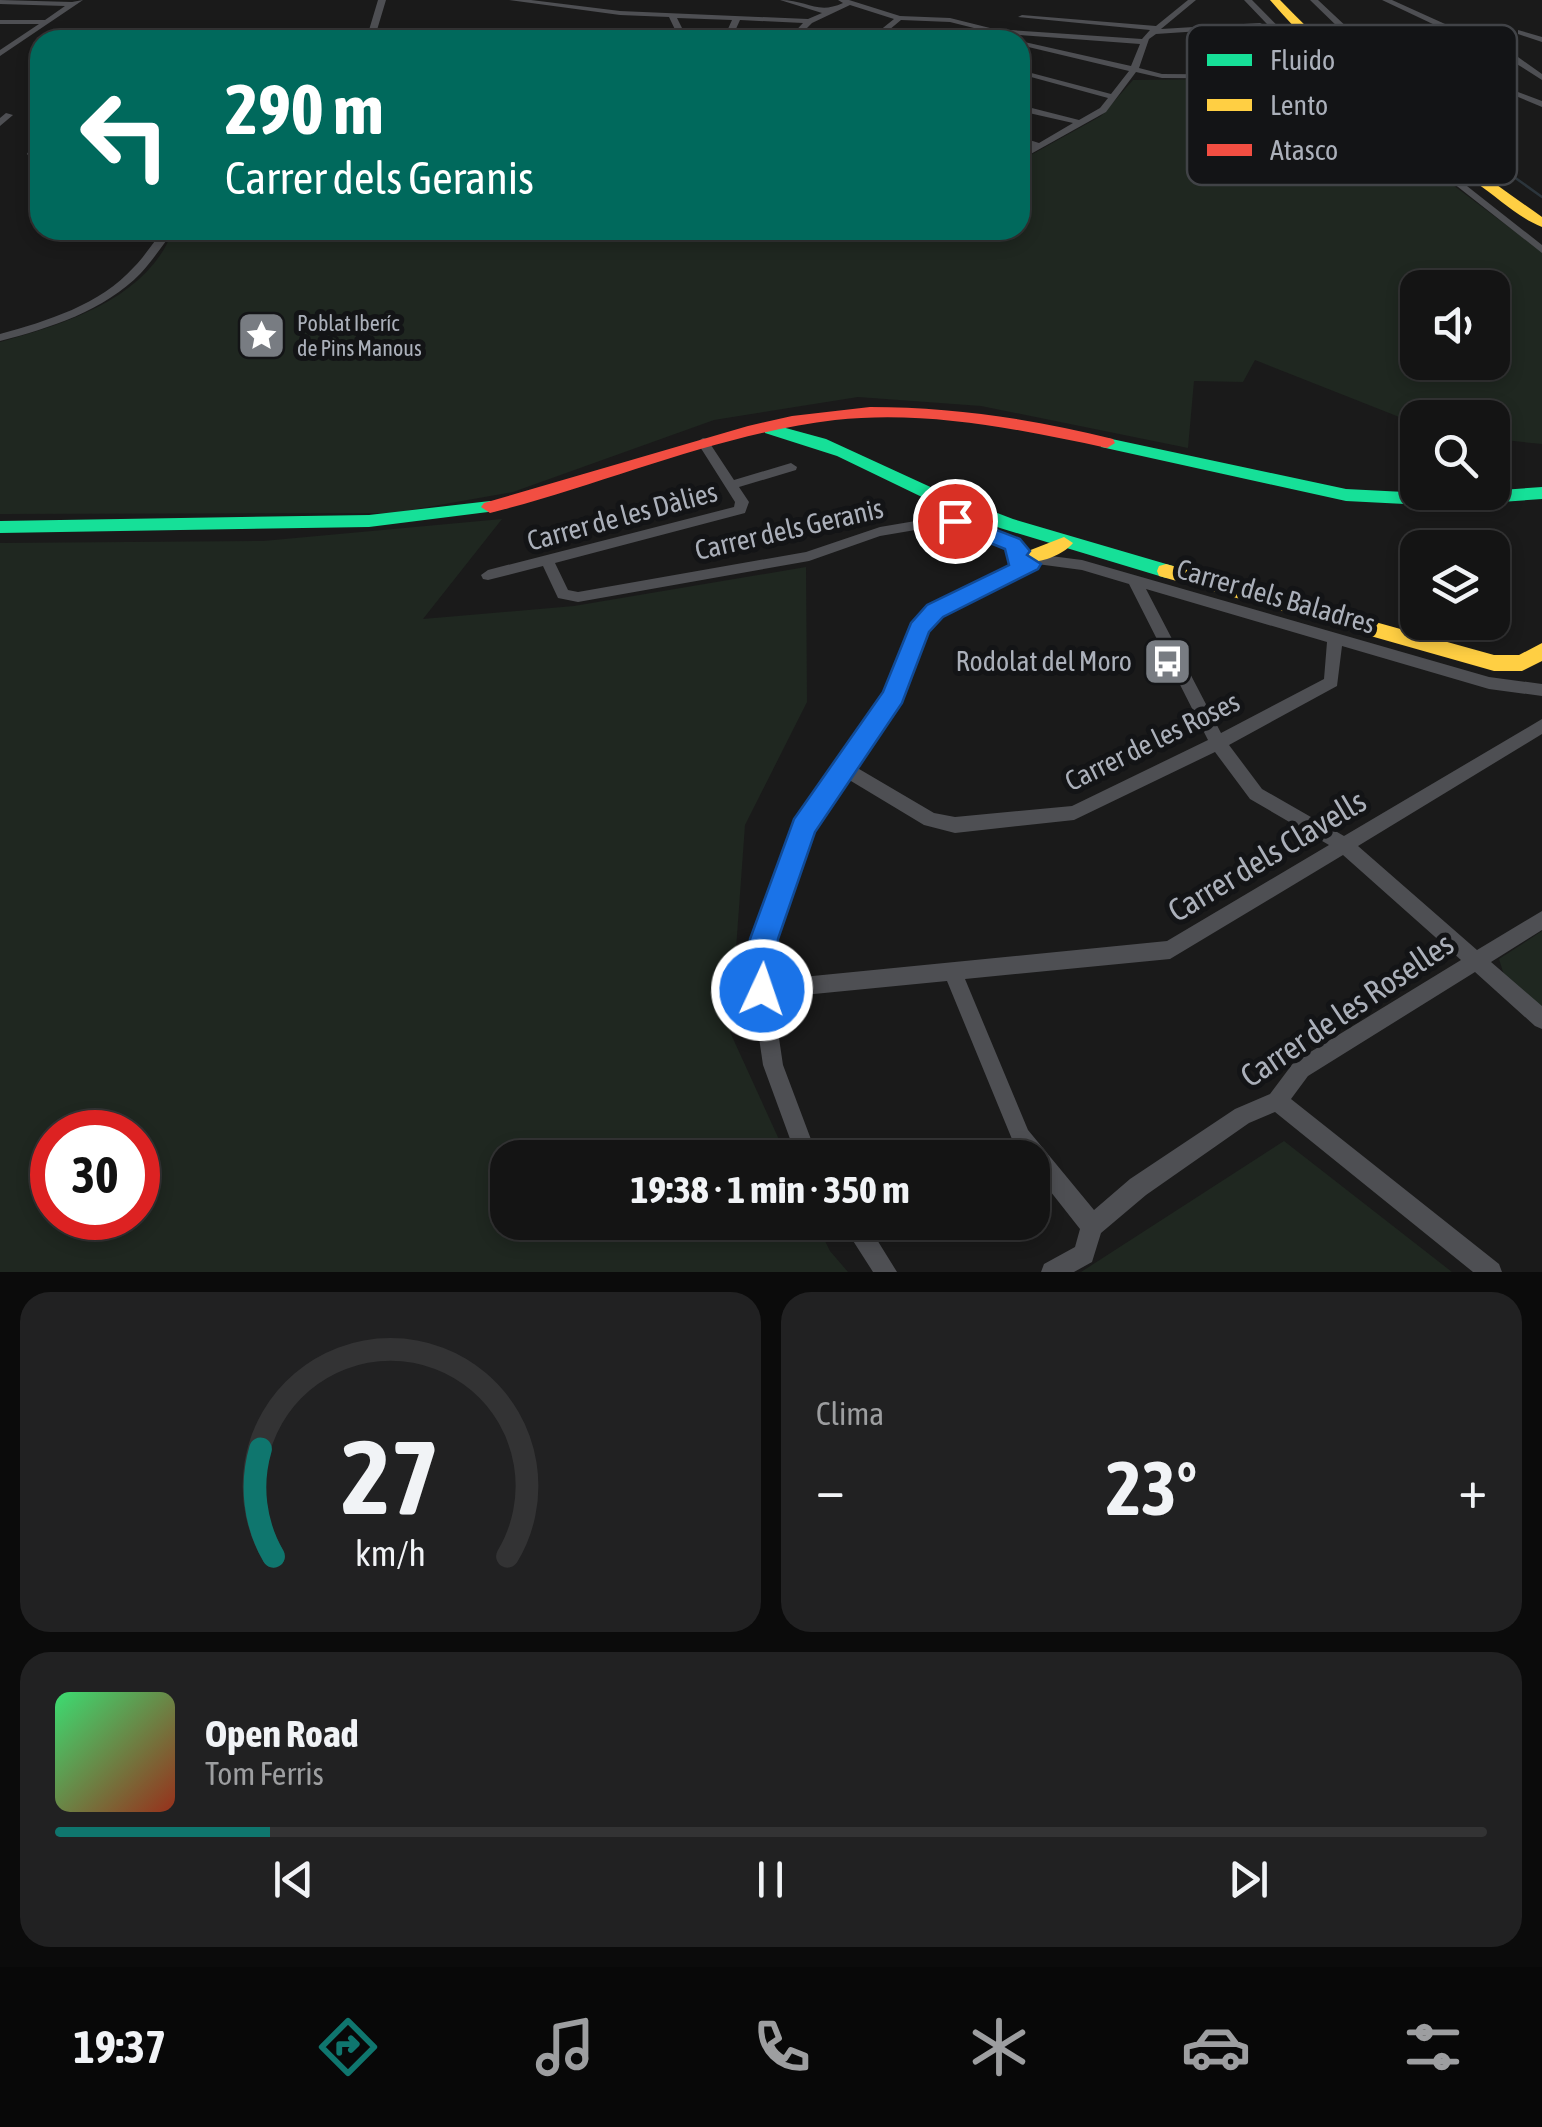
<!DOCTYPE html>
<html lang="es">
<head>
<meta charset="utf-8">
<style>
	body { margin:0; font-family:"Asap Condensed",sans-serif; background:#212122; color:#f1f3f6; height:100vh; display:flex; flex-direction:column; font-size:38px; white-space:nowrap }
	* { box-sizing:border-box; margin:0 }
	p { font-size:32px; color:#9d9ea0 }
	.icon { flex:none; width:55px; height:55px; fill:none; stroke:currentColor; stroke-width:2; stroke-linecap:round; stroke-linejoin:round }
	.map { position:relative; height:1272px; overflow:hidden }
	.panel { display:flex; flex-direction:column; gap:20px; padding:20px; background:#0b0b0b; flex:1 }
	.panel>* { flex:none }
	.top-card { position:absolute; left:30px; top:30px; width:1000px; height:210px; border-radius:30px; box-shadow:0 5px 15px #0003,0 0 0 2px #333334; background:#00695c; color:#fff; overflow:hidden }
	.tools { position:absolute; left:1400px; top:270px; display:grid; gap:20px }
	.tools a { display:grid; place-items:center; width:110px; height:110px; border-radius:20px; background:#141414; box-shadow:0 5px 15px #0003,0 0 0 2px #333334; font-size:50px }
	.speed { position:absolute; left:30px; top:1110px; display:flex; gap:20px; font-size:50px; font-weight:700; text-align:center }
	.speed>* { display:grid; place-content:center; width:130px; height:130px; border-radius:50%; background:#141414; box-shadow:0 5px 15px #0003,0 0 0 2px #333334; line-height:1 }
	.speed .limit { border:15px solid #d22; background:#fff; color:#111 }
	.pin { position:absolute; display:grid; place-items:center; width:85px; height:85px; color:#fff; margin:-42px; border:5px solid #fff; border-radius:50%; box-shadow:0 2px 10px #0007 }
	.me { position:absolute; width:110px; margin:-55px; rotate:3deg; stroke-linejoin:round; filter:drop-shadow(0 0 8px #0008) }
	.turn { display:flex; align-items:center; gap:35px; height:210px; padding:0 30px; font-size:45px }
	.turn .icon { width:130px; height:130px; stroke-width:2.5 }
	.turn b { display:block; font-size:70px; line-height:85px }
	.big { font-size:75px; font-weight:700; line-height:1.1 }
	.panel .widget { flex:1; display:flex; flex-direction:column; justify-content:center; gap:15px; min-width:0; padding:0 35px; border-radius:30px; background:#212122 }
	.panel .dial { align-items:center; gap:0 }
	.dial svg { height:260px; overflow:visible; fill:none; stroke:#333334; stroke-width:7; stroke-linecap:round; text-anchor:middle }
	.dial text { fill:#f1f3f6; stroke:none }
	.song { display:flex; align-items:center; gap:30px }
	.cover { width:120px; height:120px; border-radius:15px; background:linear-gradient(135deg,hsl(140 70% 55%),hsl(10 70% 35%)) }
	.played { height:10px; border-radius:5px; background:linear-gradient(90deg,#0f766e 15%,#333334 15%) }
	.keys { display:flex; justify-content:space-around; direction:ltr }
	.heat { display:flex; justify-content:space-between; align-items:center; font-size:55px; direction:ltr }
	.panel .tiles { flex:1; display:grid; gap:20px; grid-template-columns:1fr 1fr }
	.widget:last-child { grid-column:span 2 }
	.trip { position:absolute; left:490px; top:1140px; width:560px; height:100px; border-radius:30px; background:#141414; box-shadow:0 5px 15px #0003,0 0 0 2px #333334; font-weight:700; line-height:100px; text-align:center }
	.tab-bar { display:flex; height:160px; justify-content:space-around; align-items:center; background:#080808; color:#9d9ea0 }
	.tab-bar .icon { width:70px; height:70px }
	.tab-bar .selected { color:#0f766e }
	.tab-bar b { font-size:45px; color:#f1f3f6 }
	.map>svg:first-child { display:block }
	.green { fill:#1f2720; fill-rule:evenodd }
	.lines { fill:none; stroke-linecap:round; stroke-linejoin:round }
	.stream { stroke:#2c353c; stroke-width:2.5 }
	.street { fill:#4e4f53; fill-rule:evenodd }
	.fast { fill:#16e098; fill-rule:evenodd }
	.slow { fill:#ffcf43; fill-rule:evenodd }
	.jam { fill:#f24e42; fill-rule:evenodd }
	.route { fill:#1a73e8; stroke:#114b97; stroke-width:2.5 }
	.labels { text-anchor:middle; stroke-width:10; stroke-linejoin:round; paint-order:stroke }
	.far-poi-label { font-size:22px; fill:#abb0ba; stroke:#131416; text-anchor:start }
	.street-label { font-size:28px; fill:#abb0ba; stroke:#131416 }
	.poi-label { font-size:28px; fill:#abb0ba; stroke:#131416; text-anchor:end }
	.near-street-label { font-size:32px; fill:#abb0ba; stroke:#131416 }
	.key { fill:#131416; stroke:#414347; stroke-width:2.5 }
	.key-label { font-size:28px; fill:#abb0ba }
</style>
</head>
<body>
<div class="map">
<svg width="1542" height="1272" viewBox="0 0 1542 1272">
	<rect width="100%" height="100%" fill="#1a1a1a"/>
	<path class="green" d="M1311 78 1542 252V444L1493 439 1492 418H1418L1417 424 1255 360 1243 382 1194 381 1188 448 981 406 858 397 714 420 513 492 394 513 0 514V342C64 324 148 299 173 230H699L705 237C744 225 830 222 866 240L884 230H1020V161L1101 116 1133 80ZM1418 288H1492V362H1418Z
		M502 519 423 619 574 606 806 567 807 702 745 825 730 1032 787 1157 508 1158V1222L816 1223 830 1251 848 1272H0V543L263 541ZM52 1132H138V1218H52Z
		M1542 931V1010L1504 975 1499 959Z
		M1284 1141 1452 1272H1081Z"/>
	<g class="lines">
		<path class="stream" d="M1465 142 1542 197"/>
		<path class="street" d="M0 0 72 2 83 0 0 56V50L39 24H0V20H45L65 6 0 4Z
			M378 0H386L374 40H366Z
			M509 0H531L620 11 808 19 822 13 780 0C808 0 817 15 843 3L838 0H849L900 16 950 18 994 29 1142 39 1150 30 1018 17 1022 15 1156 26 1188 0H1196L1161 29 1260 23 1264 25 1260 27 1156 34 1149 39 1139 68 1162 74 1316 75 1244 0H1252L1326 75 1542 245V253L1321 79 1162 78 1136 72 1106 112 1020 160V153L1032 146 1020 143V137L1039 143 1073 123 1020 111V105L1079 120 1100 108 1108 98 1020 74V70L1111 94 1129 71 1020 45V41L1131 66 1140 44 994 33 950 22 901 20 877 40H868L894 19 850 5 812 23 795 40H787L803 23 740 20 731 40H723L732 20 677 18 688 40H680L669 17 620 15Z
			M1310 0H1318L1382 60 1403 74 1498 88 1502 86 1542 101V107L1511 94 1398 78 1376 64Z
			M1382 0H1392L1518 57 1542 74V80L1512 61 1444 29 1407 37 1485 80 1478 82 1397 38V34L1437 26Z
			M1518 30 1542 37V42L1518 34Z
			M6 113 13 115 0 126V118Z
			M40 136V147L37 154 40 158V167L27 154 37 137Z
			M164 230H175C163 244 153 260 141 273 104 311 50 328 0 341V334C47 321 100 305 134 267 145 256 153 242 164 230Z
			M701 230H714L709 233Z
			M851 230H874L863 236Z
			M703 438 707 439 734 480 791 463 797 467 796 470 739 487 749 502 745 513 555 563 568 590 578 592 806 552 880 527 939 517H962L985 524 1011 538 1026 551 1019 556 975 531 955 526H939L880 536 809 561 578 602 558 598 543 566 488 580 483 579 481 575 488 570 734 507 735 502 697 442Z
			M1035 554 1082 560 1489 677 1542 684V696L1489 689 1342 646 1337 686 1229 745 1262 789 1344 836 1542 719V734L1358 846 1477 950 1542 911V930L1491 962 1542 1006V1029L1535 1026 1475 972 1308 1076 1291 1099 1499 1264 1502 1272H1473L1275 1112 1249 1123 1146 1195 1101 1233 1092 1262 1074 1272H1041L1044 1264 1075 1247 1080 1229 1032 1168V1158H1024L1014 1144 947 981 773 998 783 1065 818 1158H797L763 1065 752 990 755 939 795 827 886 694 914 624 930 607ZM1037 564 1082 570 1129 584 1208 740 1072 806 955 817 934 813 854 766 899 700 925 631 940 615 1035 568ZM1146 589 1327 642 1324 679 1221 733ZM1215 752 1250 799 1329 845 1167 941 772 980 773 939 812 830 846 778 924 825 955 833 1074 820ZM1343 855 1461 960 1294 1062 1270 1094 1235 1109 1130 1179 1094 1210 1028 1130 965 979 1170 959Z
			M841 1222H866L897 1272H873Z"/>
		<path class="fast" d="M771 424 826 439 937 490 1013 519 1173 566 1175 571 1166 578 1000 528 924 498 837 456 765 433V425Z
			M1107 438 1346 489 1444 494 1542 487V499L1444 506 1346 501 1101 447V439Z
			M490 501 496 503 499 507 496 511 369 527 0 533V521L369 515Z"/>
		<path class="slow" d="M1270 0H1280C1360 83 1448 151 1542 217V227C1519 218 1498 198 1478 184 1404 129 1330 70 1270 0Z
			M1064 537 1073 543C1065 553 1042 564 1028 561L1026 556 1028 551Z
			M1166 564 1494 655H1519L1542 643V661L1522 671H1494L1159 576 1157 571 1159 566Z"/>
		<path class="jam" d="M870 407C952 407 1033 419 1113 439L1115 443 1107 448C1018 429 927 410 835 420 717 434 605 484 490 513L481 507 484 503 748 426 792 416Z"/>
	</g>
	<path class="route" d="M955 514 1020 539 1030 551 1027 555 1041 564 1038 569 943 617 929 632 902 703 815 832 778 939 776 990 772 1001 762 1005 751 1001 747 990 750 939 794 819 883 692 911 623 927 605 1009 565 1005 549 948 526 945 521Z"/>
	<defs>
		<symbol id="sight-square" viewBox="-11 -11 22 22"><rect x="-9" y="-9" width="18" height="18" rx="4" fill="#787c82" stroke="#131416"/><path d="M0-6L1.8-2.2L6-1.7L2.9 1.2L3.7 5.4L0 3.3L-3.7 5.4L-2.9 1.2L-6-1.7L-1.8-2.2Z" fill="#fff"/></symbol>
		<symbol id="bus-square" viewBox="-11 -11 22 22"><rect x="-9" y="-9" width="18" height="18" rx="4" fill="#787c82" stroke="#131416"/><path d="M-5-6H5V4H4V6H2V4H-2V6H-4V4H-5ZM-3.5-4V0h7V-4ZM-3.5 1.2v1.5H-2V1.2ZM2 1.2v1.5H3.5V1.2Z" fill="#fff"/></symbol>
	</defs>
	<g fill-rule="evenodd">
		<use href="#sight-square" x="234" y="308" width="55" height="55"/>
		<use href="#bus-square" x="1140" y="634" width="55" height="55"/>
	</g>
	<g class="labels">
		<g class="far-poi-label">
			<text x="297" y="331">Poblat Iberíc<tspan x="297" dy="25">de Pins Manous</tspan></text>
		</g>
		<g class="street-label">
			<text transform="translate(622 516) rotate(-15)" y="10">Carrer de les Dàlies</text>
			<text transform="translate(789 529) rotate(-13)" y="10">Carrer dels Geranis</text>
			<text transform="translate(1276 596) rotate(16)" y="10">Carrer dels Baladres</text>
			<text transform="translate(1152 741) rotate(-26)" y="10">Carrer de les Roses</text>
		</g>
		<g class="poi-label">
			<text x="1132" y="671">Rodolat del Moro</text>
		</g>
		<g class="near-street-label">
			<text transform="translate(1267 856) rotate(-31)" y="11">Carrer dels Clavells</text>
			<text transform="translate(1347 1010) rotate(-34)" y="11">Carrer de les Roselles</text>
		</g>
	</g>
	<rect x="1187" y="25" width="330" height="160" rx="15" class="key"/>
	<rect x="1207" y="54" width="45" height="12" fill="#16e098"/>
	<rect x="1207" y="99" width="45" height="12" fill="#ffcf43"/>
	<rect x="1207" y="144" width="45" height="12" fill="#f24e42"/>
	<g class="key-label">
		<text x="1270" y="70">Fluido</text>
		<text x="1270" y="115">Lento</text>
		<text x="1270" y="160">Atasco</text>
	</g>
</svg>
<div class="tools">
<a><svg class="icon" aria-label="sound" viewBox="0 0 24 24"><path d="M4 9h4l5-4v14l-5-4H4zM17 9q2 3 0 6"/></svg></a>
<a><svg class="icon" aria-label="search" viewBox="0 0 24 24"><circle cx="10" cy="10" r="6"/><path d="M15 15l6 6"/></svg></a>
<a><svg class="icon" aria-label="layers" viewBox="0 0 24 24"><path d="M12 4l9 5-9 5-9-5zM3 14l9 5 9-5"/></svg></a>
</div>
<div class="speed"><div class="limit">30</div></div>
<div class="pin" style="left:955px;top:521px;background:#d93025"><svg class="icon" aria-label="arrive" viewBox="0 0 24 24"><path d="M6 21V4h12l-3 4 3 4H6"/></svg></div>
<svg class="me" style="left:762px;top:990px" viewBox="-20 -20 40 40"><circle r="17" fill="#1a73e8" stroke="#fff" stroke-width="3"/><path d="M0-11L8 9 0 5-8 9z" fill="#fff"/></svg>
<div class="trip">19:38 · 1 min · 350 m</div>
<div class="top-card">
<div class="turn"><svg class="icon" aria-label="left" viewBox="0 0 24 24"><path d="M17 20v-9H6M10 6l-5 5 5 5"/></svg><div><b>290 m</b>Carrer dels Geranis</div></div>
</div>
</div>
<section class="panel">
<div class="tiles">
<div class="widget dial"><svg viewBox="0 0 100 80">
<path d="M14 69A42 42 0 1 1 86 69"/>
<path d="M14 69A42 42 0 0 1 10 36" stroke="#0f766e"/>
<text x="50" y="56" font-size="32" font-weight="700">27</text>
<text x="50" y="72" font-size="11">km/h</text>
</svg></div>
<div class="widget"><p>Clima</p>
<div class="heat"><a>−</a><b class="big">23°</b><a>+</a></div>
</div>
<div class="widget">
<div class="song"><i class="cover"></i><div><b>Open Road</b><p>Tom Ferris</p></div></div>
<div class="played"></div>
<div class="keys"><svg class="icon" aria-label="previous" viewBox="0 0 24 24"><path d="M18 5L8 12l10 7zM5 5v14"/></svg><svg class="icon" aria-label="pause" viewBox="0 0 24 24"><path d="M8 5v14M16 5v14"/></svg><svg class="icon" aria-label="next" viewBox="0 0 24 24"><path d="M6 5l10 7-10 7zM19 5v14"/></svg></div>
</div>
</div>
</section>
<nav class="tab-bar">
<b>19:37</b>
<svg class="icon selected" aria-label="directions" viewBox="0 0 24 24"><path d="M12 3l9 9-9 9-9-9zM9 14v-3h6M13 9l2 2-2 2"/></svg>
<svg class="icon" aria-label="music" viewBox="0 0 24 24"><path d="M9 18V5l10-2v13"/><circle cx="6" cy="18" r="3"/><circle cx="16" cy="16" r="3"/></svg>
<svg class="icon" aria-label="phone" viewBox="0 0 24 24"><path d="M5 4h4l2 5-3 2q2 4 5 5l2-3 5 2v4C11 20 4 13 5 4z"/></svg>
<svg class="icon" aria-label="climate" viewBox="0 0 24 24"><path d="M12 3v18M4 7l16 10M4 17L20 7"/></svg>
<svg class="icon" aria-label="car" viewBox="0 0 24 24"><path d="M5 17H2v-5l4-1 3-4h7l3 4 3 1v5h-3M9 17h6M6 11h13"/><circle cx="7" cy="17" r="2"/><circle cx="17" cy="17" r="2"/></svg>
<svg class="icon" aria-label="filters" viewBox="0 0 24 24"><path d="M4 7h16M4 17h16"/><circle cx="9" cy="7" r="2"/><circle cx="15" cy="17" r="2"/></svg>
</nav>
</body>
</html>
